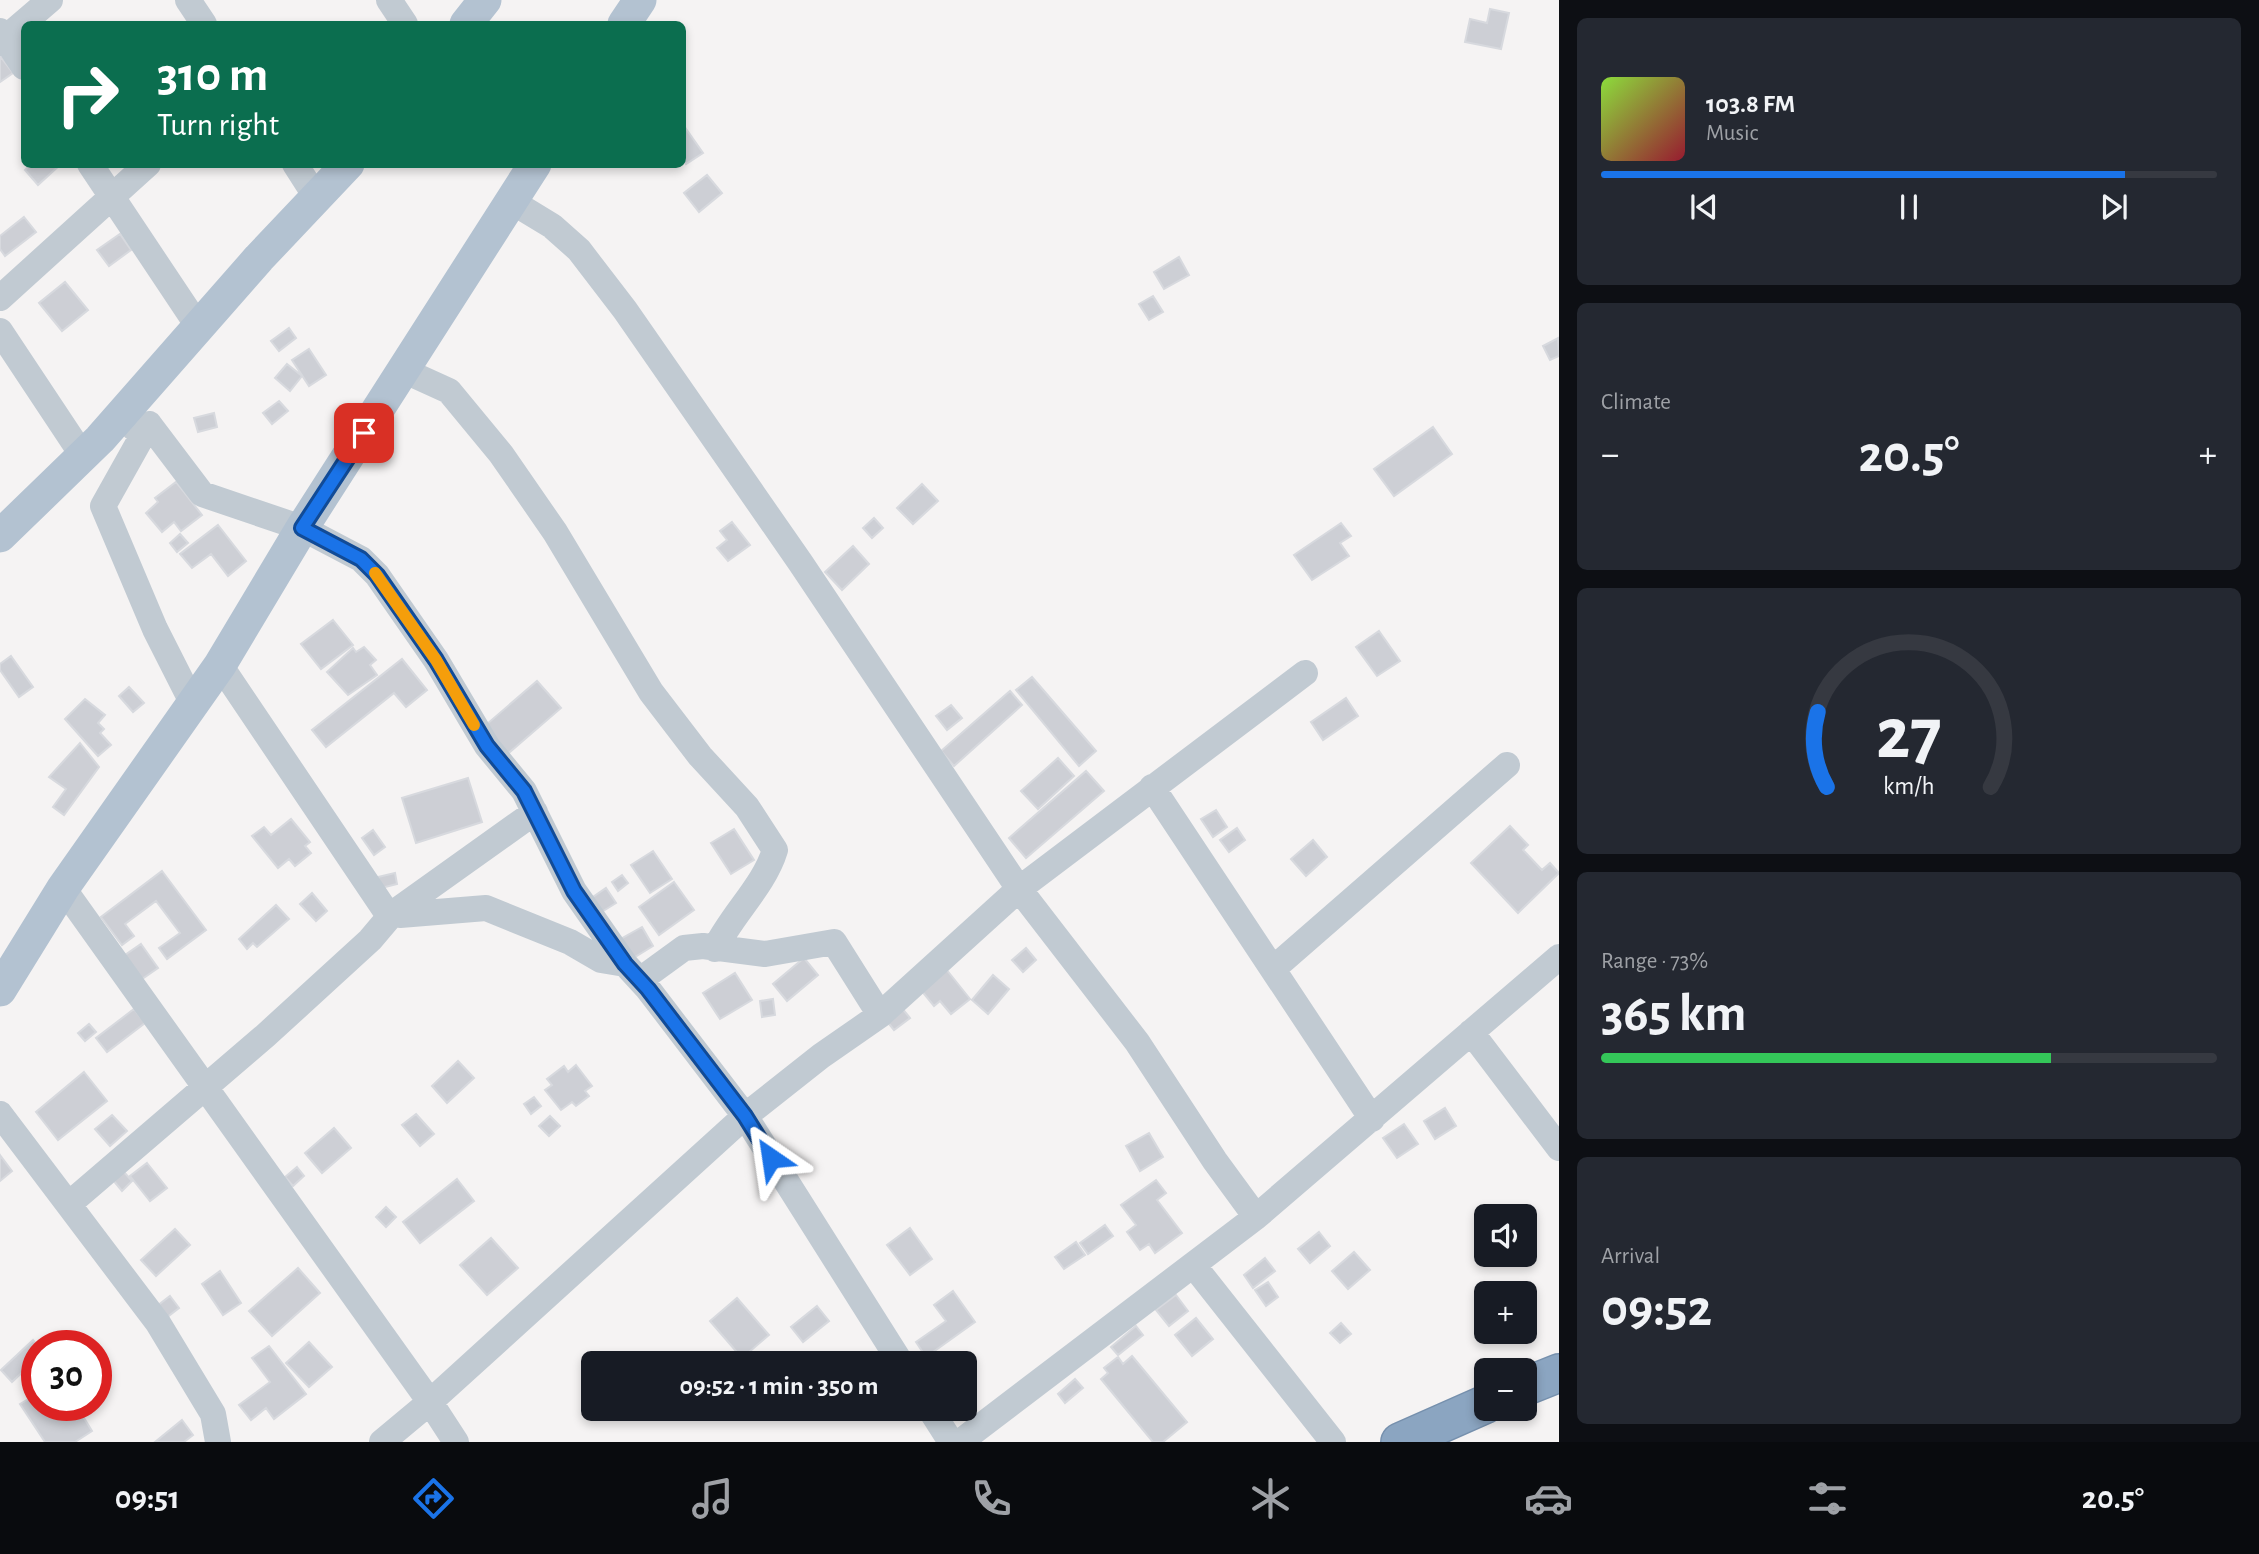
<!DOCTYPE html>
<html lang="en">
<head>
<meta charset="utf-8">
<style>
	body { margin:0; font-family:"Alegreya Sans",sans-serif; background:#242831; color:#f1f3f6; height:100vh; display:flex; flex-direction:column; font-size:26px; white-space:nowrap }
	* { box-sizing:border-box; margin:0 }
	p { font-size:23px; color:#9ea1a6 }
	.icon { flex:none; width:38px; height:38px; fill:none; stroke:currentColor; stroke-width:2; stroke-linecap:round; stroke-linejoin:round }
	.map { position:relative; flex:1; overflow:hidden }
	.panel { display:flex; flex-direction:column; gap:18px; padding:18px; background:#0d0f14; width:700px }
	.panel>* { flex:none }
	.banner { position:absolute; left:21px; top:21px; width:665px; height:147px; border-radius:10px; box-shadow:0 4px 10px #0003; background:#0b6e4f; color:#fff; overflow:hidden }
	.tools { position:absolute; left:1474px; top:1204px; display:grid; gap:14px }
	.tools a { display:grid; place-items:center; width:63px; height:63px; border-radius:10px; background:#171b24; box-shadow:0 4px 10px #0003; font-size:35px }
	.speed { position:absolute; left:21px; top:1330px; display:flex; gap:14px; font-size:35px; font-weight:700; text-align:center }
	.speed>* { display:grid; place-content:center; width:91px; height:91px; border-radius:50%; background:#171b24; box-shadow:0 4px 10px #0003; line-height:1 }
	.speed .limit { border:10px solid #d22; background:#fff; color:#111 }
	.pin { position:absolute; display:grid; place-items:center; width:60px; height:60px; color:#fff; margin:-30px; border-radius:14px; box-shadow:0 4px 10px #0006 }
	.me { position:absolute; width:77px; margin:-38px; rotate:328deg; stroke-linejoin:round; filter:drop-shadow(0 0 5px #0008) }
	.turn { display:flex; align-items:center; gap:24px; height:147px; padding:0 21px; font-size:32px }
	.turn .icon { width:91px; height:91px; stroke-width:2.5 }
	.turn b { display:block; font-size:49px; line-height:60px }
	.big { font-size:52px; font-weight:600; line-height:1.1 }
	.panel .tile { flex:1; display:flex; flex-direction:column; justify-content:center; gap:10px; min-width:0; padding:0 24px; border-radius:10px; background:#242831 }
	.panel .dial { align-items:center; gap:0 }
	.dial svg { height:182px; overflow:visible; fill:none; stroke:#363941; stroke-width:7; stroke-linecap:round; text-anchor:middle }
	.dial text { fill:#f1f3f6; stroke:none }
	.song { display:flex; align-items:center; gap:21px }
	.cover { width:84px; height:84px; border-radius:10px; background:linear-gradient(135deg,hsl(90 70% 55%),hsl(350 70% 35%)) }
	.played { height:7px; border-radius:4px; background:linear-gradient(90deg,#1a73e8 85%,#363941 85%) }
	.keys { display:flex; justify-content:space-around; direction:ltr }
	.heat { display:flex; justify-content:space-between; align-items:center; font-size:38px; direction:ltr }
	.charge { height:10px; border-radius:5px; background:linear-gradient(90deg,#34c759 73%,#363941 0) }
	.trip { position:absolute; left:581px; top:1351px; width:396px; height:70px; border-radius:10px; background:#171b24; box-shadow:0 4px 10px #0003; font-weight:600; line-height:70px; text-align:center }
	.tab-bar { display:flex; height:112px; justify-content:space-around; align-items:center; background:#090b0e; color:#9ea1a6 }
	.tab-bar .icon { width:49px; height:49px }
	.tab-bar .current { color:#1a73e8 }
	.tab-bar b { font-size:32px; color:#f1f3f6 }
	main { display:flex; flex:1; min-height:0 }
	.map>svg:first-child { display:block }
	.building { fill:#cdcfd5; stroke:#d7d9de; stroke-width:2 }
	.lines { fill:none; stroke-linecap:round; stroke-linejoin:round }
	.highway-casing { stroke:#7690ad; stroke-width:40 }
	.minor { stroke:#c1cad2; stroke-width:26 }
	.major { stroke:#b3c2d1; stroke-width:33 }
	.highway { stroke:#8ba5c1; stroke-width:37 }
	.route-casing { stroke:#114b97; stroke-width:18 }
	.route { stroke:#1a73e8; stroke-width:12 }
	.slow { stroke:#f59e0b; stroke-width:12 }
</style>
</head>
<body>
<main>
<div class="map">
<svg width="1559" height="1442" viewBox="0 0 1559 1442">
	<rect width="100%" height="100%" fill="#f5f3f3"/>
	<path class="building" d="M1490 9 1509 13 1501 49 1465 42 1470 19 1487 23Z
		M0 56 13 73 0 82Z
		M682 123 703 153 686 164 682 158Z
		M31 164H61L38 185 25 170Z
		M707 175 722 193 699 212 684 193Z
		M24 217 36 232 5 256 0 249V236Z
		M120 234 131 250 109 266 97 250Z
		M1179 257 1189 275 1164 289 1154 272Z
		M65 282 88 310 62 331 39 303Z
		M1153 296 1163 312 1149 320 1139 304Z
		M289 328 296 338 279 351 271 341Z
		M1558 338 1559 356 1550 360 1543 346Z
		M309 349 326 375 309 386 292 360Z
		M287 364 302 376 290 391 275 378Z
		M279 401 288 411 272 424 263 413Z
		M214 413 217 427 198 432 194 418Z
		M1433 427 1452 454 1394 496 1374 469Z
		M176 482 202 515 181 531 174 522 162 532 146 513 158 502 155 498Z
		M922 484 938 501 913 524 897 508Z
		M874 518 883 528 872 538 863 528Z
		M732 522 750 545 728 561 717 548 727 540 720 531Z
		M1341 523 1351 536 1340 543 1349 556 1312 580 1294 555Z
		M218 525 246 561 228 576 211 554 192 568 180 554Z
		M180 534 188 543 177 552 170 543Z
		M853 546 869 564 842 590 825 572Z
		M333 620 353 645 321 669 301 644Z
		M1379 631 1400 661 1377 676 1356 647Z
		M364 647 376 660 370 665 377 675 348 695 327 672 353 648 356 652Z
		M11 656 33 687 19 697 0 670V664Z
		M402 659 427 690 406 707 394 693 326 747 312 730Z
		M1032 677 1096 751 1079 766 1016 690Z
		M537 681 561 708 504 757 480 730Z
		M129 687 144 703 133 712 119 696Z
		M1010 691 1022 705 954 766 941 751Z
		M1346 698 1358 716 1323 740 1311 722Z
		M85 699 105 715 98 723 104 729 100 733 111 745 98 756 65 719Z
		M951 705 962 718 947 730 936 716Z
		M80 743 99 767 64 815 53 807 66 789 49 777Z
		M1058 758 1074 776 1038 809 1021 791Z
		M1086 771 1104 791 1026 858 1009 838Z
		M468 778 482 822 416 843 402 798Z
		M1216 810 1227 827 1213 837 1201 819Z
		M291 819 310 842 305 846 311 853 295 866 289 859 278 868 252 836 264 827 271 835Z
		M1510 826 1528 845 1523 850 1542 870 1550 863 1559 873 1518 913 1471 863Z
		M1237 828 1245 840 1229 852 1220 840Z
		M734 829 754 860 731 874 711 843Z
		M373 830 385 847 374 855 362 838Z
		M1313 840 1327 857 1306 876 1291 859Z
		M653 851 672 879 650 893 631 865Z
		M162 871 206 930 167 959 159 948 180 933 156 901 125 924 134 936 122 945 101 917Z
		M395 873 397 884 381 888 378 877Z
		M622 875 628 883 618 891 612 882Z
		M674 882 694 910 659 935 639 907Z
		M606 888 616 903 600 913 590 899Z
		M312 893 327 911 316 921 300 904Z
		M276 905 289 919 257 947 253 943 247 949 239 939Z
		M642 927 653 946 630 960 619 940Z
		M141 944 158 968 142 979 125 955Z
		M1026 948 1036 960 1023 972 1012 960Z
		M804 958 818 975 787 1001 773 984Z
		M946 969 970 999 951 1014 940 1001 934 1006 920 989Z
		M735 973 752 1000 720 1019 703 993Z
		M993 975 1009 989 988 1014 972 1000Z
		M773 999 775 1015 762 1017 760 1001Z
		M901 1007 910 1018 894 1030 885 1019Z
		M134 1009 145 1023 107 1052 96 1038Z
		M89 1024 96 1032 85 1041 78 1033Z
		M458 1061 474 1078 447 1103 432 1086Z
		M576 1065 592 1086 585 1091 589 1096 576 1106 572 1102 561 1110 545 1090 552 1085 547 1079 564 1066 568 1072Z
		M84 1072 107 1101 58 1140 36 1112Z
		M534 1097 541 1106 531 1114 524 1104Z
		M1445 1108 1456 1126 1435 1139 1424 1121Z
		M416 1114 434 1134 420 1146 402 1125Z
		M112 1115 127 1131 110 1146 95 1129Z
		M550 1116 560 1126 549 1136 539 1126Z
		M1404 1124 1418 1144 1397 1158 1383 1138Z
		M334 1128 351 1148 322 1173 305 1153Z
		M1149 1133 1163 1157 1140 1171 1126 1146Z
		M0 1155 12 1171 0 1181Z
		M147 1163 167 1188 150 1201 130 1176Z
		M297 1167 304 1176 293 1186 285 1177Z
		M123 1171 132 1181 122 1191 113 1180Z
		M457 1179 474 1201 420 1243 403 1222Z
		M1156 1180 1166 1193 1157 1200 1182 1233 1155 1253 1149 1244 1140 1250 1127 1232 1136 1225 1121 1205Z
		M386 1207 396 1217 386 1227 376 1217Z
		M1105 1225 1113 1236 1088 1254 1080 1243Z
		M910 1228 932 1259 910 1275 887 1245Z
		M175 1229 190 1245 156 1276 141 1260Z
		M1319 1232 1330 1246 1310 1263 1298 1249Z
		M491 1238 518 1268 487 1295 460 1265Z
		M1076 1242 1085 1255 1064 1269 1055 1257Z
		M1354 1252 1370 1270 1348 1289 1332 1271Z
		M1265 1258 1275 1271 1253 1288 1244 1275Z
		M298 1268 320 1293 272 1336 249 1311Z
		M220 1271 241 1303 223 1315 202 1284Z
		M1268 1282 1278 1297 1266 1306 1255 1290Z
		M953 1291 975 1322 926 1357 916 1342 946 1321 934 1305Z
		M1176 1295 1188 1311 1169 1326 1156 1310Z
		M170 1296 179 1308 166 1318 157 1306Z
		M737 1298 769 1335 742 1358 710 1321Z
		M817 1306 829 1321 803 1342 791 1327Z
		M1196 1318 1213 1339 1192 1356 1175 1335Z
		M1341 1323 1351 1334 1340 1343 1330 1333Z
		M1136 1326 1143 1335 1118 1355 1111 1347Z
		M33 1340 38 1346 37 1374 29 1366 12 1382 1 1370Z
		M309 1342 332 1367 309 1387 286 1363Z
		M269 1346 306 1394 274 1419 266 1408 251 1420 239 1405 270 1382 252 1358Z
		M1132 1356 1187 1422 1163 1442H1153L1101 1379 1108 1373 1104 1368 1118 1357 1123 1364Z
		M1075 1379 1083 1388 1065 1403 1058 1394Z
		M37 1394V1405H76L92 1431 75 1442H45L20 1404Z
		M182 1420 193 1435 184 1442H155Z"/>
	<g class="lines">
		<defs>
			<path id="highway" d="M1524 1387 1559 1373
				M1400 1442 1486 1404"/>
		</defs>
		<use href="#highway" class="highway-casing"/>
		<path class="minor" d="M188 0 204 24
			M389 0 405 24
			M0 31 24 67
			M0 43 50 0
			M90 164 198 326
			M295 164 318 200
			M511 201 552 226 579 250 625 310 800 562 1019 889 1137 1042 1215 1161 1256 1217
			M0 298 148 164
			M0 331 83 456
			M405 371 449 391 501 454 555 532 651 692 700 756 747 807 775 850C764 886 732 914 715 949
			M149 424 202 494 302 528 361 559 377 575 436 660 487 746 524 791 574 891 625 964
			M134 428 149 424 103 506 155 629 193 704
			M220 665 385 910 400 915 486 908 570 942 601 960 625 964 648 989 745 1116 430 1402 456 1442
			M1152 787 1372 1119
			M63 888 430 1402 382 1442
			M1273 969 1507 765
			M640 980 684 948 703 946 765 954 834 942 880 1015
			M1471 1032 1559 1148
			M0 1114 158 1323 213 1414 218 1442
			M69 1204 265 1036 370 940 392 914 535 812
			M1194 1266 1333 1442
			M901 1363 745 1116 821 1056 880 1015 1019 889 1305 673
			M930 1409 951 1442
			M960 1442 1256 1217 1559 957"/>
		<path class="major" d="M466 24 485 0
			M624 24 640 0
			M0 536 100 439 259 258 348 164
			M0 990 63 888 220 665 302 528 535 164"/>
		<use href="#highway" class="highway"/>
	</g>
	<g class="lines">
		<defs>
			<path id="route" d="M364 433 302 528 361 559 377 575 436 660 487 746 524 791 574 891 625 964 648 989 745 1116 771 1158"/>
		</defs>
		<use href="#route" class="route-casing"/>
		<use href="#route" class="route"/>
		<path class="slow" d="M375 573 436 660 474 725"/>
	</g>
</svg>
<div class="tools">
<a><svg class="icon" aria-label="sound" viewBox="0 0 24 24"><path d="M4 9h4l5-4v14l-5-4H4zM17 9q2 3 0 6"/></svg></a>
<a>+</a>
<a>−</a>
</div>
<div class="speed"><div class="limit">30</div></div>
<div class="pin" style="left:364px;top:433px;background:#d93025"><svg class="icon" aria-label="arrive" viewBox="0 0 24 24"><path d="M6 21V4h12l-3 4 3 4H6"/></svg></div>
<svg class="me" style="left:771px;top:1158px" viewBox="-20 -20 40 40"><path d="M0-17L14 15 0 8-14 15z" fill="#1a73e8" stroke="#fff" stroke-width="4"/></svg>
<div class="trip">09:52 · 1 min · 350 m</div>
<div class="banner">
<div class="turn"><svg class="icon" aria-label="right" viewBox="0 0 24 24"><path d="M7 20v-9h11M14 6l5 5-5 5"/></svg><div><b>310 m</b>Turn right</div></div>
</div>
</div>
<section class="panel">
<div class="tile">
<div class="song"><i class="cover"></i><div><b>103.8 FM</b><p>Music</p></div></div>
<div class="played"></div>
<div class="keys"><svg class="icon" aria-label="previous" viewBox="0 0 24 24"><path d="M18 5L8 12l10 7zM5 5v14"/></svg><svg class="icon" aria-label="pause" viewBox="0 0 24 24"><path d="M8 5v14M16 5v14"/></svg><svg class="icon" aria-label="next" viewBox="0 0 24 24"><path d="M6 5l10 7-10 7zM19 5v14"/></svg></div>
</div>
<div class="tile"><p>Climate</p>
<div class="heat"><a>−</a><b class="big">20.5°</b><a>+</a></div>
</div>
<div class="tile dial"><svg viewBox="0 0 100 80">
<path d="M14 69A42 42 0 1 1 86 69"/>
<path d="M14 69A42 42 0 0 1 10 36" stroke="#1a73e8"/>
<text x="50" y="56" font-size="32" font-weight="700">27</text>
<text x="50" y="72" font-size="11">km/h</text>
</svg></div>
<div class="tile"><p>Range · 73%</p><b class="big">365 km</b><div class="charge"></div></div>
<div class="tile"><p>Arrival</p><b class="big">09:52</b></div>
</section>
</main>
<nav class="tab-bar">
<b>09:51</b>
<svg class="icon current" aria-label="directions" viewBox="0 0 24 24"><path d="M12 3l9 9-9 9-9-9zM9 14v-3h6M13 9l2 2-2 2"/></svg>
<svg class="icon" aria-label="music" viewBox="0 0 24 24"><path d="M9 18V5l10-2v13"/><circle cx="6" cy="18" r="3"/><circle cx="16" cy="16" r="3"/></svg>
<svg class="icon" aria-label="phone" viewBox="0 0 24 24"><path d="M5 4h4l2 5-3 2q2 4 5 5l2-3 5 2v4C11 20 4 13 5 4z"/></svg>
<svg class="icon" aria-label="climate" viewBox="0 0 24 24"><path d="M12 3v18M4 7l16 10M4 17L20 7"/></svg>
<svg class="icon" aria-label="car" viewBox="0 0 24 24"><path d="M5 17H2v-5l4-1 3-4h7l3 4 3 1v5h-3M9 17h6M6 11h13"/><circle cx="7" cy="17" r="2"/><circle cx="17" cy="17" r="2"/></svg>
<svg class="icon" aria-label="filters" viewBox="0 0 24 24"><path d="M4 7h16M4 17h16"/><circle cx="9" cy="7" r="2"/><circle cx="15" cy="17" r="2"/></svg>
<b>20.5°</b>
</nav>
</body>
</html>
